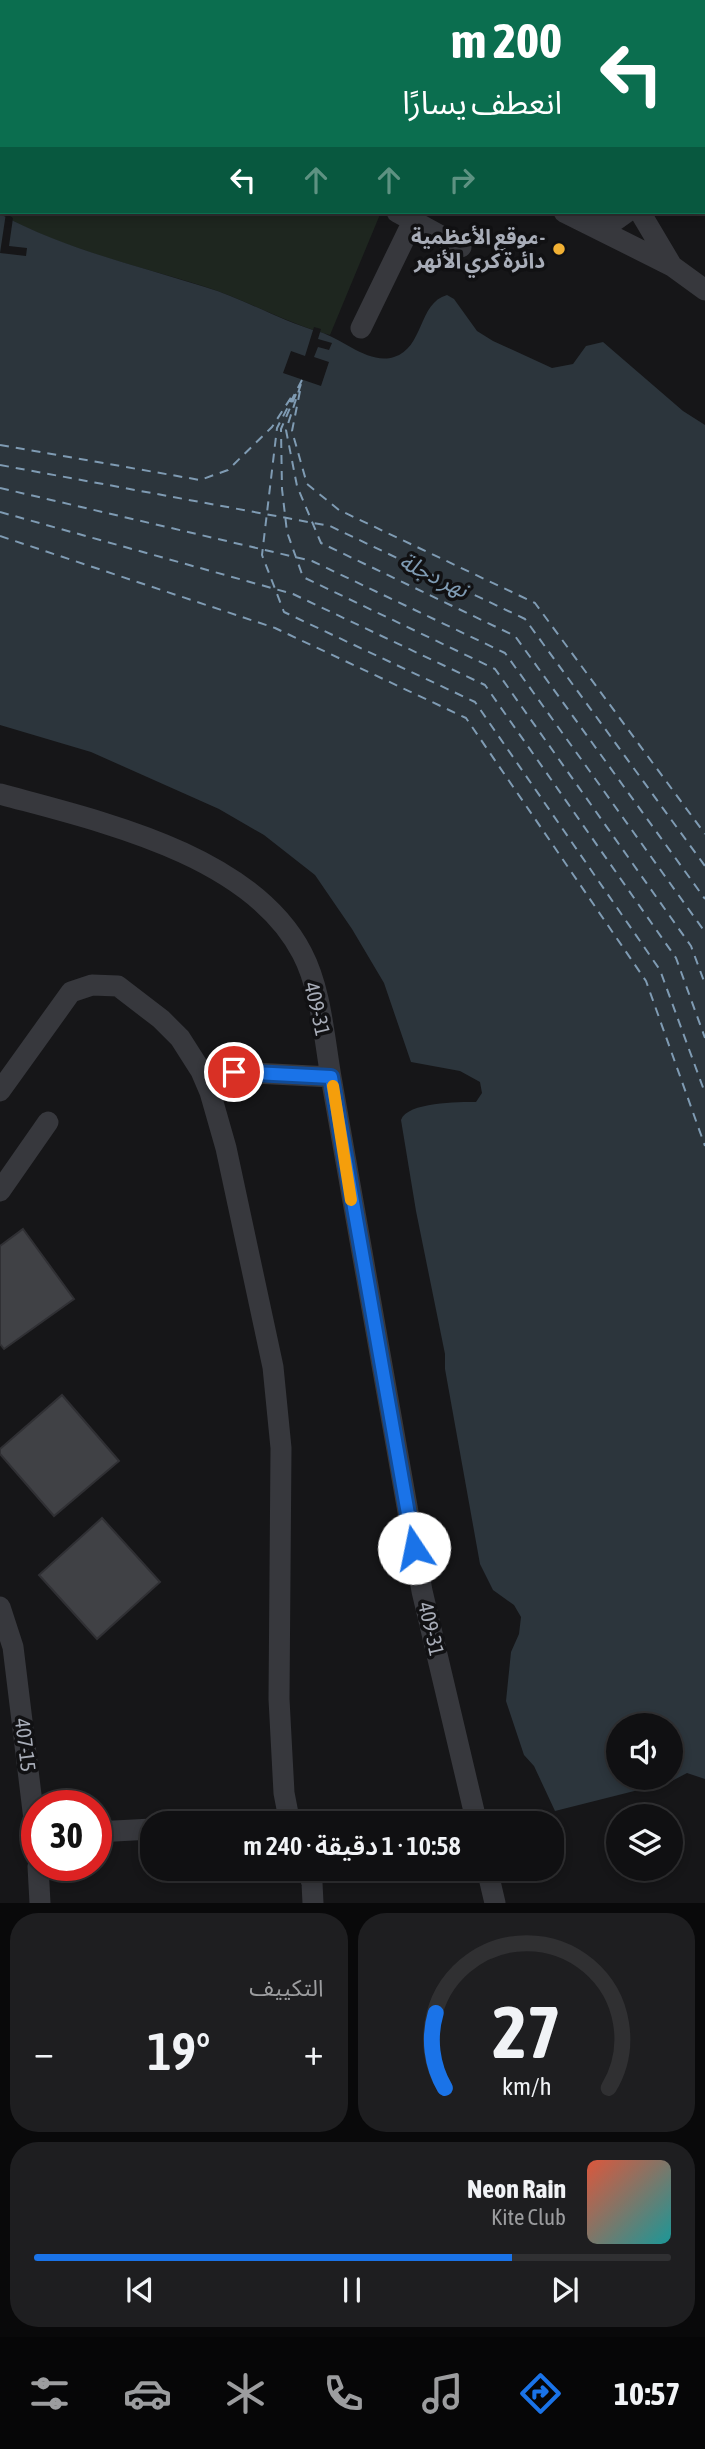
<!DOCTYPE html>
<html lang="ar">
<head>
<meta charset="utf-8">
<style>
	body { margin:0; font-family:"Asap Condensed","Noto Sans Arabic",sans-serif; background:#1e1e20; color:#f1f3f6; direction:rtl; height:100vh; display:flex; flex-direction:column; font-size:26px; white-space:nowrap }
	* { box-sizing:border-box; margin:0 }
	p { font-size:23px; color:#9c9d9f }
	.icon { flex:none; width:38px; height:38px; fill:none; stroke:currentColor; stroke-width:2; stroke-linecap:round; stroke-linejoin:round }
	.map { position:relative; height:1903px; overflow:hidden; direction:ltr }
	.panel { display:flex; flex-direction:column; gap:10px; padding:10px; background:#09090a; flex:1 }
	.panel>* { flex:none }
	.banner { position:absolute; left:0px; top:0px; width:705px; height:214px; box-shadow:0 4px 10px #0003,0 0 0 2px #303032; direction:rtl; background:#0b6e4f; color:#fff; overflow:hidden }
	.tools { position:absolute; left:606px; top:1713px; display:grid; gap:14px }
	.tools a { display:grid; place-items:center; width:77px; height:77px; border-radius:50%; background:#101012; box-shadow:0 4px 10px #0003,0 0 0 2px #303032; font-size:35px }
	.speed { position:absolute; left:21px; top:1790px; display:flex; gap:14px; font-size:35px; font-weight:700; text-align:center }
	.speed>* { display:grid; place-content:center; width:91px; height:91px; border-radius:50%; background:#101012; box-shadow:0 4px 10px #0003,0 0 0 2px #303032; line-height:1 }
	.speed .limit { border:10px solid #d22; background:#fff; color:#111 }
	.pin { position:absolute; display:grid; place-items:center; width:60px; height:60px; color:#fff; margin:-30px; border:4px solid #fff; border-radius:50%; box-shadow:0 2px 7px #0007 }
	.me { position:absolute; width:77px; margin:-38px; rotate:349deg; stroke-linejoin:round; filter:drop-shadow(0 0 5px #0008) }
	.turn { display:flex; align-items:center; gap:24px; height:147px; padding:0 28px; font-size:32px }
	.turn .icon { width:91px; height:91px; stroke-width:2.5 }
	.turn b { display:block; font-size:49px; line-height:60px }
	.lanes { display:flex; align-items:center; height:66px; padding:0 28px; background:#0003; justify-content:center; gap:35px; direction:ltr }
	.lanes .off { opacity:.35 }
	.big { font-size:52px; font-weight:600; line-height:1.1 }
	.panel .card { flex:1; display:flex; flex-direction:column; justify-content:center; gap:10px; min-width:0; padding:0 24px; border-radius:28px; background:#1e1e20 }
	.panel .dial { align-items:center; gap:0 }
	.dial svg { height:182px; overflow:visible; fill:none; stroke:#303032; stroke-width:7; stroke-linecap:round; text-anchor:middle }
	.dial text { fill:#f1f3f6; stroke:none }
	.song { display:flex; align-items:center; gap:21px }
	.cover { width:84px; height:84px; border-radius:10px; background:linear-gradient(135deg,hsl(10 70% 55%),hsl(180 70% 35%)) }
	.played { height:7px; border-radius:4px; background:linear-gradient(90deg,#1a73e8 75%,#303032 75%) }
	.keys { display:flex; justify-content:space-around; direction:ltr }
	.heat { display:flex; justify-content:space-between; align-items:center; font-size:38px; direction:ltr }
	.panel .tiles { flex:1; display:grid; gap:10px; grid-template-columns:1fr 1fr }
	.card:last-child { grid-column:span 2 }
	.trip { position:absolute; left:140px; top:1811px; width:424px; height:70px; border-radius:28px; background:#101012; box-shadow:0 4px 10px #0003,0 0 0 2px #303032; font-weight:600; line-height:70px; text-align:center; direction:rtl }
	.dock { display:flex; height:112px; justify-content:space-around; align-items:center; background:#060607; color:#9c9d9f }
	.dock .icon { width:49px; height:49px }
	.dock .active { color:#1a73e8 }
	.dock b { font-size:32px; color:#f1f3f6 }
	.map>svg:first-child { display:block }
	.green { fill:#1e261f }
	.water { fill:#2c353c; fill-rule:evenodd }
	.pier { fill:#161618 }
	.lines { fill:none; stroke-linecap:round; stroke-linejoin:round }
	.canal { stroke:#2c353c; stroke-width:16 }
	.ferry { stroke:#7f9bb3; stroke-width:2; stroke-dasharray:9 7; stroke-linecap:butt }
	.building { fill:#404145; stroke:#303034; stroke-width:2 }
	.minor { stroke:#37383d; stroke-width:21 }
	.route-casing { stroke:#114b97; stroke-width:18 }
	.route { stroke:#1a73e8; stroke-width:12 }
	.slow { stroke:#f59e0b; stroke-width:12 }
	.poi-dot { fill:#f2b134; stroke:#111113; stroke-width:2.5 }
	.labels { text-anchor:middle; stroke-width:7; stroke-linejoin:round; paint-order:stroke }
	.poi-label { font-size:21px; font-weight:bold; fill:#a8adb8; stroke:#111113; text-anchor:end }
	.street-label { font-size:21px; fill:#a8adb8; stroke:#111113 }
	.water-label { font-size:23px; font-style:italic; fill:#7f9bb3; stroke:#111113 }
</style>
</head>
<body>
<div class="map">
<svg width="705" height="1903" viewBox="0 0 705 1903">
	<rect width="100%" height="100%" fill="#161618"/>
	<path class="green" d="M0 0 16 2H2V212H381L330 335C287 323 248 301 206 287 135 265 65 250 0 214Z"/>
	<path class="water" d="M0 214C65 249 135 265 205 287 245 299 280 321 320 332 343 339 369 365 394 357 424 348 418 303 447 295L454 299 477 331 493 341 552 368 573 364 586 346 603 342 683 411 705 425V1779L687 1773 670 1782 555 1811 534 1766 524 1755 506 1701 511 1652 519 1634 521 1617 514 1605 493 1590 480 1564 445 1369V1354L416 1211 401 1120C407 1102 459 1102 476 1102L482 1093 480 1082 460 1071 411 1062 384 983 352 929 315 875 264 835 219 809 91 752 0 725ZM618 1726H670V1778H618Z"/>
	<path class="pier" d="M6 213 13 218 9 246 27 248 26 256 0 253Z
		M314 327 321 329 318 339 332 343 329 350 318 347 314 357 329 362 321 386 283 373 291 351 305 356Z"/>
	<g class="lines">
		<path class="canal" d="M0 69 2 72"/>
		<path class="ferry" d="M302 380 277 428 262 555 284 612 475 702 660 970 705 1093
			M301 384 286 430 297 486 321 543 515 636 705 899
			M300 391 292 431 307 484 339 510 535 603 705 834
			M296 394 281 429 282 489 287 532 303 577 495 669 691 946 705 984
			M0 445 200 480 228 470 272 427 294 393
			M0 465 330 526 525 619 705 866
			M0 488 312 561 505 653 705 932
			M0 512 293 594 485 685 676 958 705 1038
			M0 536 275 628 466 718 646 981 705 1146"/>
	</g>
	<path class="building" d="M23 1229 74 1299 4 1349 0 1344V1246Z
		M62 1395 119 1461 54 1516 0 1454V1449Z
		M102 1518 160 1582 97 1639 39 1575Z"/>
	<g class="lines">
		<path class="minor" d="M33 0 36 2
			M281 0 283 2
			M326 0 328 2
			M672 0 674 2
			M442 2 443 0
			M548 2 550 0
			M704 25 705 24
			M704 67 705 66
			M397 212 461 247
			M564 212 672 266
			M640 212 672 266 705 290
			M590 222H613L627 212
			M361 328 413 221
			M0 794C99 821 251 854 302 953 321 989 324 1037 331 1077L422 1591 477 1824
			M235 1072 331 1077
			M0 1091 71 992 92 985 118 986 161 1019 180 1038 201 1071 210 1092 226 1148 273 1367 281 1448 279 1699 284 1793 290 1824
			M0 1191 48 1122
			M0 1607 13 1647 37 1844
			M239 1824 289 1821
			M96 1832 152 1829
			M38 1866 40 1903
			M307 1869 312 1883 313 1903
			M487 1869 495 1903"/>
	</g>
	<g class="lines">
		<defs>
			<path id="route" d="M234 1072 331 1077 414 1548"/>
		</defs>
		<use href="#route" class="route-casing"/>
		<use href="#route" class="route"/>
		<path class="slow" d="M333 1086 351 1200"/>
	</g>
	<circle class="poi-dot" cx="559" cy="249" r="7"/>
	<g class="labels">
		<g class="poi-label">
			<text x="545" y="244">موقع الأعظمية-<tspan x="545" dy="24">دائرة كري الأنهر</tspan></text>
		</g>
		<g class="street-label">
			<text transform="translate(317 1009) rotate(77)" y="7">409-31</text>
			<text transform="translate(431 1629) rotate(77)" y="7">409-31</text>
			<text transform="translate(25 1745) rotate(83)" y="7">407-15</text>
		</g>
		<g class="water-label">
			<text transform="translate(434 575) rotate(26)" y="8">نهر دجلة</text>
		</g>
	</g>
</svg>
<div class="tools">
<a><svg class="icon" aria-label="sound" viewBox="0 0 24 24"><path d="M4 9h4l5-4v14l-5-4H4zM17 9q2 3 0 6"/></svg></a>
<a><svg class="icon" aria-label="layers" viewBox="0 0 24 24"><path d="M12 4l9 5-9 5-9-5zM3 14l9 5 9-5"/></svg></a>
</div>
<div class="speed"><div class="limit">30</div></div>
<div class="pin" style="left:234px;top:1072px;background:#d93025"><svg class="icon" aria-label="arrive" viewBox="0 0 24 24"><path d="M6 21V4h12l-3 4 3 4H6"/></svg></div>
<svg class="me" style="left:414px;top:1548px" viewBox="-20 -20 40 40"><circle r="19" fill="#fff"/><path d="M0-13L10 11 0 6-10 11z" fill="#1a73e8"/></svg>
<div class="trip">10:58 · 1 دقيقة · 240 m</div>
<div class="banner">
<div class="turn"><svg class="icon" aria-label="left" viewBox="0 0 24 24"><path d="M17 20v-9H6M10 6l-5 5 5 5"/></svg><div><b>200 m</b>انعطف يسارًا</div></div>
<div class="lanes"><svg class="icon" aria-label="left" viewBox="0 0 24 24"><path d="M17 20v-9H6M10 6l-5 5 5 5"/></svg><svg class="icon off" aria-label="ahead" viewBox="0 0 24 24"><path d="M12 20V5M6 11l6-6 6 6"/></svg><svg class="icon off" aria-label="ahead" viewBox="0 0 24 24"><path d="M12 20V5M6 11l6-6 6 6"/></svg><svg class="icon off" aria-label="right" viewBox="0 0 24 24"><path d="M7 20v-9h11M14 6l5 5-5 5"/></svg></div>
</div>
</div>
<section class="panel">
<div class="tiles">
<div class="card dial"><svg viewBox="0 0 100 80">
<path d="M14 69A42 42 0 1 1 86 69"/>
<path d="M14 69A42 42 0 0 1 10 36" stroke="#1a73e8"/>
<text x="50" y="56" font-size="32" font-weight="700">27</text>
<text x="50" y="72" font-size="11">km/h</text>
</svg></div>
<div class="card"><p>التكييف</p>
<div class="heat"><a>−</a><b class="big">19°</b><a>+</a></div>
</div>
<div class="card">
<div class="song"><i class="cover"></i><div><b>Neon Rain</b><p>Kite Club</p></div></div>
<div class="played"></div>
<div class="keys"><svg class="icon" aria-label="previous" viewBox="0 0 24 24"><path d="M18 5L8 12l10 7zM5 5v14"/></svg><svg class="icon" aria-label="pause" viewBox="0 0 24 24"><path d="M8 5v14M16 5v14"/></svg><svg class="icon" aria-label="next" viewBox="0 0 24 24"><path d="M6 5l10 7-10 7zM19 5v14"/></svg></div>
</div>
</div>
</section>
<nav class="dock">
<b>10:57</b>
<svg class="icon active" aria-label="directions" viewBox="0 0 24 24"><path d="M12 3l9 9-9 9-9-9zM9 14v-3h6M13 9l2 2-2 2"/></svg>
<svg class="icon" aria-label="music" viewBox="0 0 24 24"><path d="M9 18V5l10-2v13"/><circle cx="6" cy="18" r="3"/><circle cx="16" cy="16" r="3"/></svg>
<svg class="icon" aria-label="phone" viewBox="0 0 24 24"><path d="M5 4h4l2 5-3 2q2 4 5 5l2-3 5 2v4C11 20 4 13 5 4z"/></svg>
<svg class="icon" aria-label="climate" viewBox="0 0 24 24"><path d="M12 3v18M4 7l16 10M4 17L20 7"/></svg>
<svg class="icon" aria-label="car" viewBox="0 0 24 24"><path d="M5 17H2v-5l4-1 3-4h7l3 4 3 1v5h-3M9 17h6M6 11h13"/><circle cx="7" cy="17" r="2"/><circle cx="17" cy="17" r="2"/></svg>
<svg class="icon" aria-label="filters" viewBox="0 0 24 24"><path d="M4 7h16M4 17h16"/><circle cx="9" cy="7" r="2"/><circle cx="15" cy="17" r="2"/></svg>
</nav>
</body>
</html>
